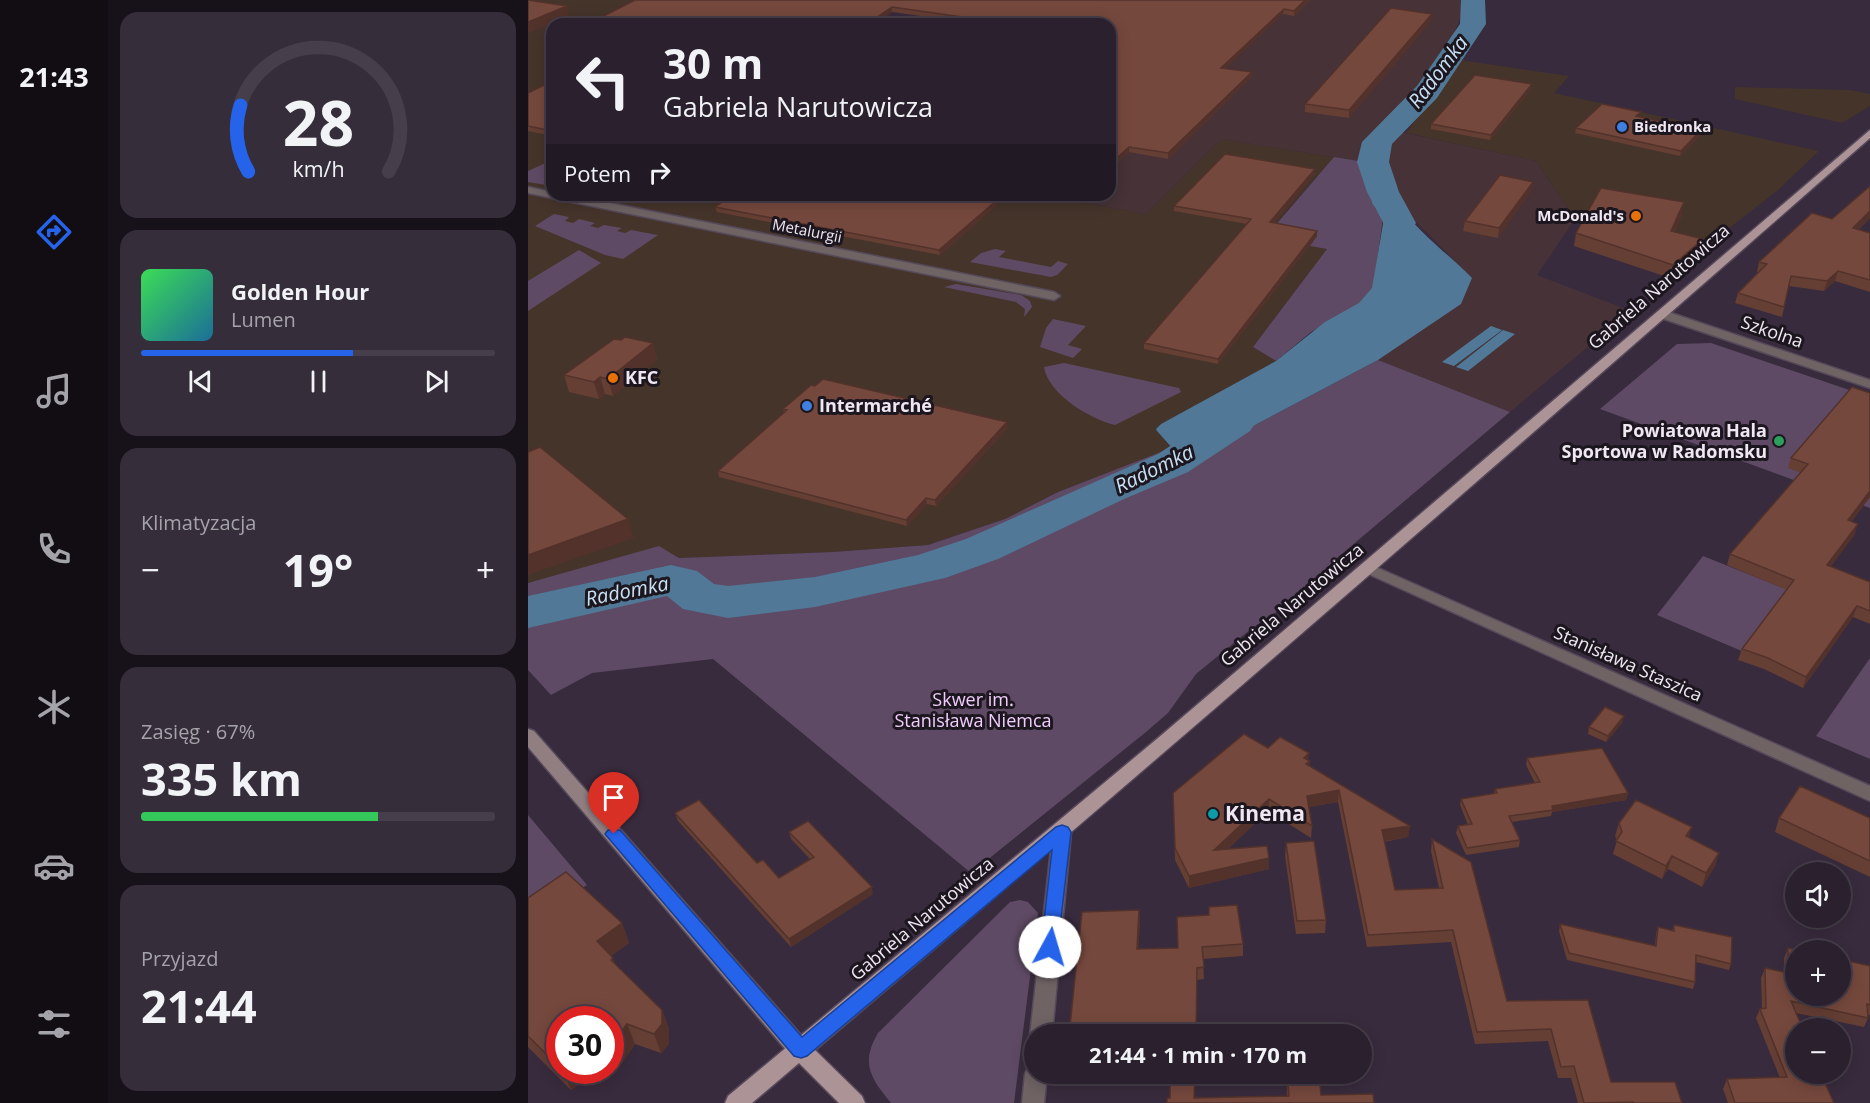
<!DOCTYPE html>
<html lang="pl">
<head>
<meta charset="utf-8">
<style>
	body { margin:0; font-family:"Open Sans",sans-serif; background:#362d3a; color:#f1f3f6; height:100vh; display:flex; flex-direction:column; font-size:22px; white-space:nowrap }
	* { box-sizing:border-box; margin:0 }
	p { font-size:20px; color:#a5a3aa }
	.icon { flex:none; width:33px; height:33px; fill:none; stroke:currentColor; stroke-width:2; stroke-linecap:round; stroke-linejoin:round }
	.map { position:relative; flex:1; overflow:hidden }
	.sheet { display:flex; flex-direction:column; gap:12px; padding:12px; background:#171219; width:420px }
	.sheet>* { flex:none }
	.banner { position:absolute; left:18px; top:18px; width:570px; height:183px; border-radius:18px; box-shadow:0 3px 15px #0003,0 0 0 2px #463e4a; background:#2a202e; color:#f1f3f6; overflow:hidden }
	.fabs { position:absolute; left:1257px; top:862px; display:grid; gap:12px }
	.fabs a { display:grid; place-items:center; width:66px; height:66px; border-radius:50%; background:#2a202e; box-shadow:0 3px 15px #0003,0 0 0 2px #463e4a; font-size:30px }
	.speed { position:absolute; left:18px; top:1006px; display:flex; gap:12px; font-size:30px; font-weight:700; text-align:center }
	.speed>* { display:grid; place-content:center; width:78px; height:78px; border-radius:50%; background:#2a202e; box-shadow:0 3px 15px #0003,0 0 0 2px #463e4a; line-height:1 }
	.speed .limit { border:9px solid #d22; background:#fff; color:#111 }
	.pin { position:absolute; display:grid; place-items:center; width:51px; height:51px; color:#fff; margin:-62px -26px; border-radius:50% 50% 50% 0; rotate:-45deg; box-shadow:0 0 6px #0007 }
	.pin .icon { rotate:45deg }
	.me { position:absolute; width:66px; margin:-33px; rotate:6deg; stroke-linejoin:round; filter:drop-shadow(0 0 4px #0008) }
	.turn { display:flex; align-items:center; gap:21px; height:126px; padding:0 18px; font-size:27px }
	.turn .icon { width:78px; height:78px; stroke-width:2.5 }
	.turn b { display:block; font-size:42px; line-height:51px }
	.then { display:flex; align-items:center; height:57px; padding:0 18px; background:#0003; gap:12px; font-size:22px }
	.big { font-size:45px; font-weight:700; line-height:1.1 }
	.sheet .widget { flex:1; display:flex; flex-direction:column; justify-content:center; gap:9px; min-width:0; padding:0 21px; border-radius:18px; background:#362d3a }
	.sheet .dial { align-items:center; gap:0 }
	.dial svg { height:156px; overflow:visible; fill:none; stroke:#463e4a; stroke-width:7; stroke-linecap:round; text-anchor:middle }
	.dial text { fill:#f1f3f6; stroke:none }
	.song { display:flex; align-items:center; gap:18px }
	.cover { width:72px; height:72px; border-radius:9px; background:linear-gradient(135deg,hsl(130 70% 55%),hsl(200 70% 35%)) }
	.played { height:6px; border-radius:3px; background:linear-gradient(90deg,#2563eb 60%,#463e4a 60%) }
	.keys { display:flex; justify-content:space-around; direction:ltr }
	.heat { display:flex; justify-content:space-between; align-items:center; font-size:33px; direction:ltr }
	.charge { height:9px; border-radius:4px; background:linear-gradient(90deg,#34c759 67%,#463e4a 0) }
	.trip { position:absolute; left:496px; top:1024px; width:348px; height:60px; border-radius:30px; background:#2a202e; box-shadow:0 3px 15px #0003,0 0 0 2px #463e4a; font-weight:700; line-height:60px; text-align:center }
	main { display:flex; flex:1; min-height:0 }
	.dock { display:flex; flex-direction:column; width:108px; justify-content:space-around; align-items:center; background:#110d12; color:#a5a3aa }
	.dock .icon { width:42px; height:42px }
	.dock .current { color:#2563eb }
	.dock b { font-size:27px; color:#f1f3f6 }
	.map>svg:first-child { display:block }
	.commercial { fill:#45342a }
	.industrial { fill:#463237 }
	.green { fill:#5e4a64 }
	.water { fill:#517997 }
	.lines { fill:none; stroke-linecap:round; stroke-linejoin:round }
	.river { fill:#517997; fill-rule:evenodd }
	.street-casing { stroke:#55495a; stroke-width:3 }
	.secondary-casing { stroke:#55495a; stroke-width:3 }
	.primary-casing { stroke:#55495a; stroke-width:3 }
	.street { fill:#6f6364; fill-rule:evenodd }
	.secondary { fill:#917e81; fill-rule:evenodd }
	.primary { fill:#ac9396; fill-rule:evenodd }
	.wall { fill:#653e34 }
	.shaded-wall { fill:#52322b }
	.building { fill:#75483d; stroke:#52322b; stroke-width:1.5 }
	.route { fill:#2563eb; stroke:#184099; stroke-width:1.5 }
	.shop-dot { fill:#3f7fe0; stroke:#1c161e; stroke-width:2 }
	.food-dot { fill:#e8710a; stroke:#1c161e; stroke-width:2 }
	.leisure-dot { fill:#2e9e5b; stroke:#1c161e; stroke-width:2 }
	.culture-dot { fill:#0f9aa8; stroke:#1c161e; stroke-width:2 }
	.labels { text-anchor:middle; stroke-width:6; stroke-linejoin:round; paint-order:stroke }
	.far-poi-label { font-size:15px; font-weight:bold; fill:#efe7f2; stroke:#1c161e; text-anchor:start }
	.far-street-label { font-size:15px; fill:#efe7f2; stroke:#1c161e }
	.street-label { font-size:18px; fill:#efe7f2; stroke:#1c161e }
	.poi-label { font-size:18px; font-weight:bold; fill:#efe7f2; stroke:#1c161e; text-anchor:start }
	.park-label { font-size:18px; fill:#f1cdfd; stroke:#1c161e }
	.water-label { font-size:20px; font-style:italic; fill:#c7e0f4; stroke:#1c161e }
	.near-poi-label { font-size:21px; font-weight:bold; fill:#efe7f2; stroke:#1c161e; text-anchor:start }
</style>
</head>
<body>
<main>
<nav class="dock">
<b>21:43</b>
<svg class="icon current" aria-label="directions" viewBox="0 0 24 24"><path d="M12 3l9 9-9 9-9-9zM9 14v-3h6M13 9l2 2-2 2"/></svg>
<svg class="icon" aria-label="music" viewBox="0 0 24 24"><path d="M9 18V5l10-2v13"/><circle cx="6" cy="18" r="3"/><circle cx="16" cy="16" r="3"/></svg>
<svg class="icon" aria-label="phone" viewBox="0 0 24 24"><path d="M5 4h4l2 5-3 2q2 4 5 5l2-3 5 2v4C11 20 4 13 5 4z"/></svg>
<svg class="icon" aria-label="climate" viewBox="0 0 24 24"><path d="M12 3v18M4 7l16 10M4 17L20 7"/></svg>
<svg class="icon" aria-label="car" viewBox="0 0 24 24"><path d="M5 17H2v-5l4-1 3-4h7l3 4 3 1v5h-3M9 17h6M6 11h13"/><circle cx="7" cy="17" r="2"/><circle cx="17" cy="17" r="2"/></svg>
<svg class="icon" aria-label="filters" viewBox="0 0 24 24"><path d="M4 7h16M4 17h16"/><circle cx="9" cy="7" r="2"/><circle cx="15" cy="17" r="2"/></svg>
</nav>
<section class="sheet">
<div class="widget dial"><svg viewBox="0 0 100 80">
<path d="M14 69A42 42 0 1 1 86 69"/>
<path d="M14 69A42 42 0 0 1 10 35" stroke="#2563eb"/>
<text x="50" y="56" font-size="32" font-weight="700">28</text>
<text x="50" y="72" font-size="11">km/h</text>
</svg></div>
<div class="widget">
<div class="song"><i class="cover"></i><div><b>Golden Hour</b><p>Lumen</p></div></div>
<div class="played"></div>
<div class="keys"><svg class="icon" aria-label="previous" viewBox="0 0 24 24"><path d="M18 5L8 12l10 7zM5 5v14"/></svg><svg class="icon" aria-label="pause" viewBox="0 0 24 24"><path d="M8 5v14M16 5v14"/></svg><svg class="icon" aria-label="next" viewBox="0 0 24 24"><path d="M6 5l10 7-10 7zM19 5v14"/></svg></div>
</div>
<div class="widget"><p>Klimatyzacja</p>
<div class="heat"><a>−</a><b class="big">19°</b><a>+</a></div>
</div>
<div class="widget"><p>Zasięg · 67%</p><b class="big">335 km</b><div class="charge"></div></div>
<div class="widget"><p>Przyjazd</p><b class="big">21:44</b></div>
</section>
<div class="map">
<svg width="1342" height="1103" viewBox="0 0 1342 1103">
	<rect width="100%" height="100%" fill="#382b3d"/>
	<path class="commercial" d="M0 0H116L66 24H24V195H515L618 214 693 139 806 157 745 227 790 236 783 246 799 249 725 347 748 361 633 424 628 429 643 448 530 492 477 519 400 545 305 552 151 558 136 549 0 583Z
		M932 60 1041 76 1026 93 1291 151 1250 190 1171 252 1047 219 1008 161 878 133Z
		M1207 87 1322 90 1342 94V106L1314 123 1207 99Z"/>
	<path class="industrial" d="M407 0H934L935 11 924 39 885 98 853 128 1008 161 1047 219 1009 275 1103 311 982 412 856 363 850 360 933 303 944 278 872 206 855 165 693 139 618 214 515 195H582V24H377L411 3Z"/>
	<path class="green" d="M806 157 837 162 847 208 855 218 847 275 861 288 783 332 748 361 725 347 799 249 782 246 789 236 745 228Z
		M24 160V186L0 182V171Z
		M26 214 41 217 37 221 45 223 51 219 67 223 62 226 70 228 76 225 94 228 89 231 97 233 103 230 130 235 95 259 77 255 7 226Z
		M467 249 478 251 471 257 523 267 530 261 540 264 529 275 523 277 442 262 453 253Z
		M51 250 73 263 0 311V281Z
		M428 284 493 295 502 301 504 307 496 317 497 309 488 302 416 287Z
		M525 319 558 326 540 345 554 349 545 358 512 347 518 328Z
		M1183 343 1342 397V508L1072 409 1149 344Z
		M850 360 982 412 809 558 766 600 723 629 668 674 640 713 618 732 443 873 185 659 64 673 23 695 0 670V583L131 546 151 558 305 552 400 545 477 519 530 492 643 448 652 457 672 454Z
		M536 363 651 388 653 392 587 425C562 419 520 394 516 367Z
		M1175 556 1263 591 1216 652 1129 615Z
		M1342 658V759L1288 736Z
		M0 815 59 885 0 923Z
		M492 900 500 902 510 913 486 1103H363C343 1079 332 1063 350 1033L482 902Z"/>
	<path class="water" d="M837 162 855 165C861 213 913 246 944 278L933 304 850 360 672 454 652 457 629 431 628 429 633 424 748 361 797 322 831 303 844 288 855 224V218L844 203 845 198Z
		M963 326 974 330 926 366 914 362Z
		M975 330 987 334 940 371 928 367Z"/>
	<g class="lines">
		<path class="river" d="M933 0H957L958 24 909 98 864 144 861 162 871 192 888 223 883 230 871 233 859 230 839 192 829 162 834 142 889 86 932 24Z
			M707 410 722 413 728 422 722 431 660 472 596 499 470 559 417 578 287 607 200 618 155 609 139 596 0 628V596L143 565 169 571 186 584 200 586 287 577 390 555 438 539 630 454 692 413Z"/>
		<defs>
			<path id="street" d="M0 187 24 192V195H42L526 292 532 296 526 300 24 198 0 193Z
				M1134 310 1342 380V388L1130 317 1128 314Z
				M841 564 1342 786V801L836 572 833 569Z
				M534 825 541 827 543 832 524 1035H507V1042L502 1035 525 832 527 827Z
				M507 1065V1074H519L516 1103H494L497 1074 500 1067Z"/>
			<path id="secondary" d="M0 729 6 731 280 1043 283 1050 280 1057 272 1059 264 1057 0 747Z"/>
			<path id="primary" d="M1342 130V138C992 445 642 750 287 1050L334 1096 337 1103H311L271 1063 224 1103H197L200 1096 630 738Z"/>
		</defs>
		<use href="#street" class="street-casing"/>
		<use href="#secondary" class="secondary-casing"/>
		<use href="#primary" class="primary-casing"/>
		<use href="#street" class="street"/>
		<use href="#secondary" class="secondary"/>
		<use href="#primary" class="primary"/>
	</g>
	<path class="wall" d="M107 0H782L766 16 755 14 697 68 724 77 640 159 601 152 582 169V24L428 21 364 12 347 24H60Z
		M903 21 821 118 777 112V104Z
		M24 81V136L0 131V93Z
		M1003 89 962 140 903 129V124Z
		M1048 128 1172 135 1152 156 1047 133Z
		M787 169V174L746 223 789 231V236L690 364 616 349V343L719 224 646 211V206Z
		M1342 186V218L1330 230 1342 233V292L1307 281 1296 291 1261 286 1254 317 1207 303 1210 293 1231 272H1229L1231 262 1304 219Z
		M1003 191 970 238 935 231 937 221Z
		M448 196 469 200V205L412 255 189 212 187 207Z
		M1154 215 1146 232 1175 239 1172 252 1142 278 1046 246 1048 233Z
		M93 340 125 343 129 360 85 396 77 394 71 399 41 392 36 375Z
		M287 386 480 428 408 506 399 504 379 526 191 477 190 471 256 413 255 409Z
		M1342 393V497L1324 521 1327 534 1303 566 1342 582V624L1325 617 1275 688 1236 669 1210 660 1214 649 1259 590 1199 565 1202 554 1273 473 1260 468 1263 458Z
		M1096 716 1094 723 1078 742 1060 734 1061 727Z
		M740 748 781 760 782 761 781 766 882 826 880 837 856 842 867 890 911 888 903 851 904 839 979 1001 1060 1000 1083 1082 1154 1103H1050L1043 1078H1030L1020 1041 947 1044 923 942 839 947 810 802 781 807 784 826 783 838 740 811 700 849 741 869 661 888 647 860 645 793Z
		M999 758 1100 793 1098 800 1024 812 1023 816 984 822 992 840 991 847 938 855 928 833 930 826 940 825 932 805 933 799 966 794 967 789 1007 783 998 765Z
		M147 813 229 863 251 878 282 859 263 839 261 832 345 894 263 947 150 821Z
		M1251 818H1342V877L1247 832Z
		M1091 823 1161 838 1191 853 1187 866 1174 887 1140 869 1134 879 1085 854 1089 840 1087 836Z
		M758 843 798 920 797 933 768 934 757 856Z
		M0 898 94 923 101 943 83 956 87 964 134 1010 141 1029V1044L133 1053 107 1044 88 1072 82 1070V1020H32V1071H68L43 1090 0 1047Z
		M681 907 715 944V956L675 959 676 979 669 980 668 1035H541L611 910 612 922 610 949 650 948 681 915Z
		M1032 924 1127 946 1128 934 1130 927 1144 931 1146 925 1203 964 1201 970 1168 962 1167 982 1165 989 1039 960 1031 931Z
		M1260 948 1342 966V1015H1340V1018L1336 1027 1268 1013 1306 1103H1200L1195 1089 1199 1079 1252 1078 1228 1018 1232 1009 1234 1008 1233 978 1237 968 1256 972V958Z
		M758 1074H791L793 1095 846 1103 642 1098 759 1096Z"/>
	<path class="shaded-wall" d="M777 0H782L766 16V11Z
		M39 6 41 17 0 33V22Z
		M364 7V12L347 24H339Z
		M756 9 755 14 693 73V68Z
		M904 14 903 21 821 118V110Z
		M724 72V77L640 159V153Z
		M1004 84 1003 89 962 140 963 135Z
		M1173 130 1172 135 1152 156 1153 151Z
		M601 147V152L582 169V164Z
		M787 169V174L742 228V222Z
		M1005 182 1003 191 970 238 971 228Z
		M469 200V205L412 255 411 250Z
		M1156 202 1154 215 1141 244 1143 231Z
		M1342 211V218L1322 238 1325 228Z
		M789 231V236L690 364V359Z
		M1175 239 1172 252 1142 278 1145 265Z
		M1310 271 1307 281 1296 291 1299 281Z
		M125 343 129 360 85 396 80 379Z
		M72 377 77 394 71 399 66 382Z
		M479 422 480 428 408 506 407 500Z
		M1342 491V497L1317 530 1320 520Z
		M398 498 399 504 379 526 378 520Z
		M100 519 106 538 0 575V555Z
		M1330 524 1327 534 1296 575 1299 565Z
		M1329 606 1325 617 1275 688 1278 677Z
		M1096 716 1094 723 1078 742 1080 736Z
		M781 753 780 762 782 761 781 773 776 758Z
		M811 790 810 802 778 808 779 796Z
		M1100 793 1098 800 1024 812V806Z
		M741 799 740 811 686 862V850Z
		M882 826 880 837 852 842 854 830Z
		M1164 827 1160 841 1158 836Z
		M1191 853 1187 866 1174 887 1178 873Z
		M1144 856 1140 869 1134 879 1138 866Z
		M741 858V869L661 888V876Z
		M344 887 345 894 263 947 261 939Z
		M611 910 612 922 610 961 609 949Z
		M94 923 101 943 77 960 69 941Z
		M134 1010 141 1029V1044L133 1053 126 1034Z
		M99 1024 107 1044 88 1072 82 1059V1048Z
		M35 1071H68L43 1090Z"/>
	<path class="building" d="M0 0 39 6 0 22Z
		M107 0H777L766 11 756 9 693 68 724 72 640 153 601 147 582 164V24H424L434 17 364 7 339 24H60Z
		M863 8 904 14 821 110 777 104Z
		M947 75 1004 84 963 135 903 124Z
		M24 81V131L0 126V93Z
		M1074 104 1113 112 1108 116 1173 130 1153 151 1048 128Z
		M697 154 787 169 742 222 789 231 690 359 616 343 723 219 646 206Z
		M972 175 1005 182 971 228 937 221Z
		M1342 186V211L1325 228 1342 233V280L1310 271 1299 281 1263 276 1256 307 1210 293 1239 264 1231 262 1284 213 1304 219Z
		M1073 188 1156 202 1143 231 1175 239 1145 265 1048 233Z
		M205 195H442L469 200 411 250 187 207Z
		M97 337 125 343 80 379 72 377 66 382 36 375 86 339 93 340Z
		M295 379 479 422 407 500 398 498 378 520 190 471 259 410 255 409 283 385 287 386Z
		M1324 387 1342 393V491L1320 520 1330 524 1299 565 1342 582V611L1329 606 1278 677 1240 658 1214 649 1266 580 1202 554 1280 464 1263 458Z
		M12 447 100 519 0 555V452Z
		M1077 707 1096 716 1080 736 1061 727Z
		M716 734 740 748 752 737 781 753 776 758 782 761 778 764 882 826 854 830 867 890 915 888 904 839 943 862 979 1001 1060 1000 1083 1082H1147L1154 1103H1105V1102L1056 1103 1046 1066 1033 1067 1023 1029 949 1032 925 930 840 935 811 790 779 796 784 826 741 799 686 850 739 846 741 858 661 876 647 848 645 793Z
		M1074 748 1100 793 1024 806 1025 810 981 816 992 840 939 848 930 826 944 824 933 799 969 793 967 789 1012 782 999 758Z
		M1272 786 1342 818V861L1251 818Z
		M171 800 229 863 235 860 251 878 286 857 261 832 280 821 344 887 261 939 147 813Z
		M1108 800 1164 827 1158 836 1191 853 1178 873 1144 856 1138 866 1088 841 1094 832 1091 823Z
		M786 841 798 920 769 921 758 843Z
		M38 872 94 923 69 941 85 958 83 960 134 1010V1024L126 1034 99 1024 82 1048V1020H32V1068L0 1036V898Z
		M709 905 715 944 674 947 676 967 669 968 668 1035H643V1027L605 1026V1035H541L554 912 611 910 609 949 650 948 649 917 681 915V907Z
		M1032 924 1128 946 1130 927 1146 931V925L1204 937 1203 964 1168 955 1167 982 1041 953Z
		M1260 948 1273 951H1268V996H1312V959L1342 966V1005L1339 1004 1340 1018 1263 1001 1275 1029H1268V1074H1293L1306 1103H1207L1199 1079 1259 1077 1232 1009 1238 1008 1237 968 1260 973Z
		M642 1074H667L666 1098 761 1096 759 1074H791L793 1095 845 1094 846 1103H639V1098H642Z"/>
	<path class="route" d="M534 825 540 827 543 832 529 953 522 955 516 953 513 947 524 850 279 1056 273 1058 266 1056 77 834 80 830H92L274 1037 528 827Z"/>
	<g class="shop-dot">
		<circle cx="1094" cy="127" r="6"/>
		<circle cx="279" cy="406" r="6"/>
	</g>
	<g class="food-dot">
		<circle cx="1108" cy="216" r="6"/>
		<circle cx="85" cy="378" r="6"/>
	</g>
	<circle class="leisure-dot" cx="1251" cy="441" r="6"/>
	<circle class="culture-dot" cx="685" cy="814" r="6"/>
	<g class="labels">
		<g class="far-poi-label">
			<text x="1106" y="132">Biedronka</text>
			<text x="1096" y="221" text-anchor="end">McDonald's</text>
		</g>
		<g class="far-street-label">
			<text transform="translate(279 231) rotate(11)" y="5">Metalurgii</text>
		</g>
		<g class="street-label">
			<text transform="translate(1131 287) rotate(-41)" y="6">Gabriela Narutowicza</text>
			<text transform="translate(1244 332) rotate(19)" y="6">Szkolna</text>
			<text transform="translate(764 605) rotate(-40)" y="6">Gabriela Narutowicza</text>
			<text transform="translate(1100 664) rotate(24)" y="6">Stanisława Staszica</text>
			<text transform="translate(394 919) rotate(-40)" y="6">Gabriela Narutowicza</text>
		</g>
		<g class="poi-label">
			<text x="97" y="384">KFC</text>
			<text x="291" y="412">Intermarché</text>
			<text x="1239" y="437" text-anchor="end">Powiatowa Hala<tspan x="1239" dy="21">Sportowa w Radomsku</tspan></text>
		</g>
		<g class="park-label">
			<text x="445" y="706">Skwer im.<tspan x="445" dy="21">Stanisława Niemca</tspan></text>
		</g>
		<g class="water-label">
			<text transform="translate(910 72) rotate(-53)" y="7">Radomka</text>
			<text transform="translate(626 469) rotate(-26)" y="7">Radomka</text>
			<text transform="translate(99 591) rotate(-11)" y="7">Radomka</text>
		</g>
		<g class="near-poi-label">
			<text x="697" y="821">Kinema</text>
		</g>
	</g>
</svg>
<div class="fabs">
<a><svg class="icon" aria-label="sound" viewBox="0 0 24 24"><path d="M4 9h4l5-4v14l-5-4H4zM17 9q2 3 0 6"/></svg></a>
<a>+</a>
<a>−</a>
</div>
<div class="speed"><div class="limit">30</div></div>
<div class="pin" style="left:86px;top:834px;background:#d93025"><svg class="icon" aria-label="arrive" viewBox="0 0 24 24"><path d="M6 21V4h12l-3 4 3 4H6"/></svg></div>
<svg class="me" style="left:522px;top:947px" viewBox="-20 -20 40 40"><circle r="19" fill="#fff"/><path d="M0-13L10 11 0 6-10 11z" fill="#2563eb"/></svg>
<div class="trip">21:44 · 1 min · 170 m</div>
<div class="banner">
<div class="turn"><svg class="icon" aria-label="left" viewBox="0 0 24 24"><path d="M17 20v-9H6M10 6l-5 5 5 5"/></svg><div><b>30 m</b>Gabriela Narutowicza</div></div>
<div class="then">Potem<svg class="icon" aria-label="right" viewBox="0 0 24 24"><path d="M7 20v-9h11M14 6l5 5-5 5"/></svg></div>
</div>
</div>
</main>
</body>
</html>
